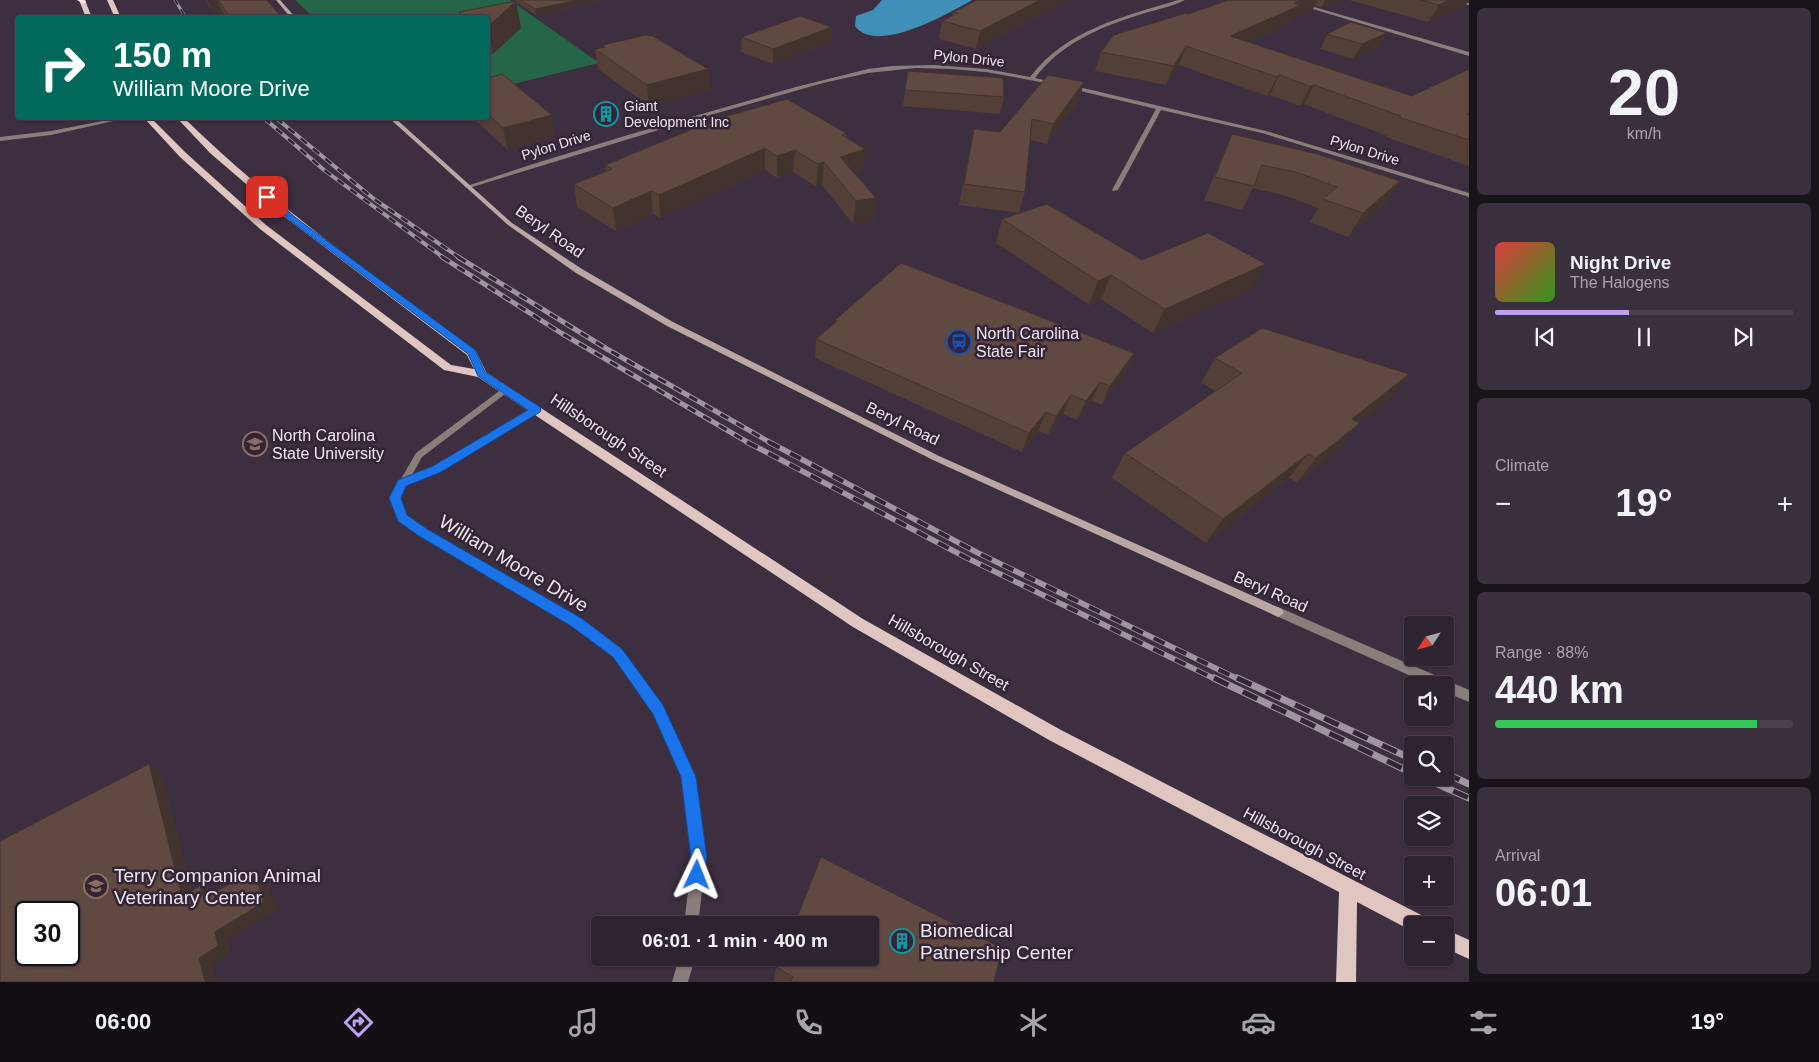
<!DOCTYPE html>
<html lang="en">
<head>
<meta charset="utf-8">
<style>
	body { margin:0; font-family:Helvetica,sans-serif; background:#3a2f3c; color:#f1f3f6; height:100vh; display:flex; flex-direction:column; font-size:19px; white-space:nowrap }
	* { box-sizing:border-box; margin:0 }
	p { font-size:16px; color:#a7a4ab }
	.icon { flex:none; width:28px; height:28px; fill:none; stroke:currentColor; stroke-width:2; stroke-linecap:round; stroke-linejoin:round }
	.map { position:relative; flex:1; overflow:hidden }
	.sheet { display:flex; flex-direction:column; gap:8px; padding:8px; background:#19131a; width:350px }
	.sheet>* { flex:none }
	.banner { position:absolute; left:15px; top:15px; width:475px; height:105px; border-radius:5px; box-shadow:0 1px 4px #0004,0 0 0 1px #49404c; background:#00695c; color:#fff; overflow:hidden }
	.needle { width:32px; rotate:234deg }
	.fabs { position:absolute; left:1404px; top:616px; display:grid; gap:10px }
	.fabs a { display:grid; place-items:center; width:50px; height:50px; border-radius:5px; background:#2e2330; box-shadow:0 1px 4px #0004,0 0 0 1px #49404c; font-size:25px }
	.speed { position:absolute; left:15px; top:901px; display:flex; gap:10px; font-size:25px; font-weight:700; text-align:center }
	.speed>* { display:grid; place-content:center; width:65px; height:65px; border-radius:50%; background:#2e2330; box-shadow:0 1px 4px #0004,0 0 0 1px #49404c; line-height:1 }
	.speed .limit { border:2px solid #111; border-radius:8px; background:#fff; color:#111 }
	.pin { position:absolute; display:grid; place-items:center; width:42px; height:42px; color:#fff; margin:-21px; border-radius:10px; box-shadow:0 2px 8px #0006 }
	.me { position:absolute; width:55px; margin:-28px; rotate:2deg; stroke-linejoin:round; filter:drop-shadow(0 0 4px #0008) }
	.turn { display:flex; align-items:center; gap:18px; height:105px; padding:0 15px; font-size:22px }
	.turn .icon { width:65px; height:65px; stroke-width:2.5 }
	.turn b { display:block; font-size:35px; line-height:42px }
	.big { font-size:38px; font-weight:700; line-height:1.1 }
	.sheet .widget { flex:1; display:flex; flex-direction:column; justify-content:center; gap:8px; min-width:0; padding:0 18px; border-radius:8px; background:#3a2f3c }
	.sheet .dial { align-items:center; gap:0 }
	.dial b { font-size:65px; line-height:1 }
	.song { display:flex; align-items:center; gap:15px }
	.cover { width:60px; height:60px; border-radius:8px; background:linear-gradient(135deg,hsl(0 70% 55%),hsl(110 70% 35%)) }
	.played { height:5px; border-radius:2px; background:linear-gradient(90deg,#bca0f2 45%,#49404c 45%) }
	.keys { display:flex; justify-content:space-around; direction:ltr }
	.heat { display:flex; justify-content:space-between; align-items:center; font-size:28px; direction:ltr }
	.charge { height:8px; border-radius:4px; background:linear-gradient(90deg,#34c759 88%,#49404c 0) }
	.trip { position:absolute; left:591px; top:916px; width:288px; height:50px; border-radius:5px; background:#2e2330; box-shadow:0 1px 4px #0004,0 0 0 1px #49404c; font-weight:700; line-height:50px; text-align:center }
	.menu { display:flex; height:80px; justify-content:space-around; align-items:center; background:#120e13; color:#a7a4ab }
	.menu .icon { width:35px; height:35px }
	.menu .on { color:#bca0f2 }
	.menu b { font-size:22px; color:#f1f3f6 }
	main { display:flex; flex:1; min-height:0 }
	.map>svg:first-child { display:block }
	.green { fill:#266648 }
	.water { fill:#408fb9 }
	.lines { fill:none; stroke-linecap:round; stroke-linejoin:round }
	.street { fill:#8a7e7b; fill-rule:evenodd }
	.secondary { fill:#baa7a3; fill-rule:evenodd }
	.primary { fill:#dfc6c1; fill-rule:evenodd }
	.highway { fill:#fde5e0; fill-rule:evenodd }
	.rail-far4-casing { stroke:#a094a2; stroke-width:3 }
	.rail-far3-casing { stroke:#a094a2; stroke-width:4 }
	.rail-far2-casing { stroke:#a094a2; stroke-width:5 }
	.rail-far1-casing { stroke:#a094a2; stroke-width:5.5 }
	.rail-casing { stroke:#a094a2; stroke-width:7 }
	.rail-far4 { stroke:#332535; stroke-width:2; stroke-dasharray:5.5; stroke-linecap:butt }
	.rail-far3 { stroke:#332535; stroke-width:2.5; stroke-dasharray:8; stroke-linecap:butt }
	.rail-far2 { stroke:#332535; stroke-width:3; stroke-dasharray:9; stroke-linecap:butt }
	.rail-far1 { stroke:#332535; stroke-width:4; stroke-dasharray:12; stroke-linecap:butt }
	.rail { stroke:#332535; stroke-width:5; stroke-dasharray:16; stroke-linecap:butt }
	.wall { fill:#533f38 }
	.shaded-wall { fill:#43332e }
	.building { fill:#604941; stroke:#43332e; fill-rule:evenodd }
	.route { fill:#1a73e8; stroke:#114b97 }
	.labels { text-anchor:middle; stroke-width:5; stroke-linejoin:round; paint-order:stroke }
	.far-street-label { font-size:14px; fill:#efe5f0; stroke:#332535 }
	.far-poi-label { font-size:14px; fill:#efe5f0; stroke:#332535; text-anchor:start }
	.street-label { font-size:16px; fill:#efe5f0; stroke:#332535 }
	.poi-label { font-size:16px; fill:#efe5f0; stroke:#332535; text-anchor:start }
	.near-street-label { font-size:19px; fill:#efe5f0; stroke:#332535 }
	.near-poi-label { font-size:19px; fill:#efe5f0; stroke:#332535; text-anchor:start }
</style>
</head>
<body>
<main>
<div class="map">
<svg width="1469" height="982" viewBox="0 0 1469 982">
	<rect width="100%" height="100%" fill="#3d2f40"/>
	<path class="green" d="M295 0H510L599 63 488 90V18L313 17Z"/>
	<path class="water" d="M882 0H972C948 14 876 55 855 26L856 16 873 10Z"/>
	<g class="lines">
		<path class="street" d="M1178 0H1185C1174 6 1158 9 1145 13 1103 26 1062 42 1035 78L1057 83V85L986 72 951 69 916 68 868 73 823 83 665 128 469 188 464 187 530 165 628 135 796 87 868 69 892 66 934 65 986 69 1030 77C1067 29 1123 17 1178 0Z
			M1283 0H1290L1469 52V56Z
			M1449 0 1469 3V5L1449 1Z
			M1070 85 1266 131 1469 193V197L1262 133 1161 110 1118 190 1113 191 1112 190 1156 109 1068 88V86Z
			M118 118H127L51 135 0 141V137L51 131Z
			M506 386 510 389 509 391 422 457 412 475 434 467 533 408H539L541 410 539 412 440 471 406 485 400 498 406 516 427 530 580 619 621 649 662 706 695 777 706 858 698 925H684L692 858 681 777 654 714 613 657 572 625 419 536 398 521 390 498 416 453Z
			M1278 607 1469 690V702L1445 692V685H1431L1274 615 1272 612 1274 609Z
			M679 958H695L688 982H672Z"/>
		<path class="secondary" d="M276 0H280L296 18H291Z
			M389 118H395L512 223 582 269 673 322 939 456 1282 609 1284 612 1282 615 1278 617 1274 615 933 460 667 326 576 273 508 225Z"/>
		<path class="primary" d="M79 0H85L92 18H86Z
			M107 0H113L121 18H115Z
			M144 118H151L186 153 266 225 451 365 474 369 467 355 281 214 210 153 177 118H184C273 205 375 277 476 351L486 372 863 619 1061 730 1427 918 1429 925H1412V931L1357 902 1356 982H1336L1339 892 1049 740 853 627 478 377 444 370 260 229 180 157Z
			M1445 929 1469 940V959L1445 948Z"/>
		<path class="highway" d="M77 0H85L86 2 83 4Z"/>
		<defs>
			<path id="rail-far4" d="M175 0 186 18"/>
			<path id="rail-far3" d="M264 118 324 170 444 258
				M276 118 374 199 460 258"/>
			<path id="rail-far2" d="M442 257 561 333 749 443
				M458 257 607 349 771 443"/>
			<path id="rail-far1" d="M747 442 967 558 1217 680
				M769 442 978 553 1240 680"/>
			<path id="rail" d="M1214 678 1412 773
				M1237 678 1412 759
				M1445 773 1469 784
				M1424 778 1469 798"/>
		</defs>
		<use href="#rail-far4" class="rail-far4-casing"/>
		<use href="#rail-far3" class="rail-far3-casing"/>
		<use href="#rail-far2" class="rail-far2-casing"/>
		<use href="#rail-far1" class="rail-far1-casing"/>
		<use href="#rail" class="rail-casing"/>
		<use href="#rail-far4" class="rail-far4"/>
		<use href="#rail-far3" class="rail-far3"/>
		<use href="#rail-far2" class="rail-far2"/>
		<use href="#rail-far1" class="rail-far1"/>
		<use href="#rail" class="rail"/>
	</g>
	<path class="wall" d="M205 0H252L282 18H227L222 11 213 13Z
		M512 0H600V1L536 15 516 2 521 28 493 54H488V18H460L459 12 515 2Z
		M977 0H1068L976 49 939 39 942 21 952 16 953 12Z
		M1229 0H1341L1322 7 1315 5 1312 11 1295 17 1293 22 1249 42 1412 96 1469 69V166L1386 137 1387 136 1304 104 1300 106 1270 95 1267 96 1179 65 1166 85 1095 71 1101 52 1188 14Z
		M1349 0H1469V1H1468L1465 6 1428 22Z
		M832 27 831 42 773 64 741 52 742 37Z
		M1327 34 1379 48 1353 59 1320 49Z
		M603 45 708 69 709 90 649 106 598 69 595 49 603 47Z
		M908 71 1004 97 1000 114 903 106Z
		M488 78 555 136 508 150 473 118H488Z
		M1079 101 1047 144 1030 140 1025 192 1019 213 959 205 974 129 1000 132Z
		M846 133V137L865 149 862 171 855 173 876 198 873 221 853 224 822 185 816 187 793 172 777 178 765 170 660 218 653 214 616 231 577 207 574 184 606 171 605 165Z
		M1232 134 1400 181 1385 204 1348 237 1310 222 1318 208 1286 196 1253 188 1242 210 1204 200 1222 157Z
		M1002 219 1142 260 1252 289 1153 333 1101 299 1089 305 996 243Z
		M835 320 1134 353 1125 371 1102 405 1092 401 1077 420 1063 414 1048 435 1038 431 1022 452 815 358 816 339 834 324Z
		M1215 358 1409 374 1389 399 1359 423H1360L1340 448 1297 483 1289 478 1206 543 1112 478 1125 453 1216 391 1201 383Z
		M776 967 994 982H774Z"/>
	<path class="shaded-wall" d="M207 0H217L222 11 213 13Z
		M579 0H600V1L536 15 535 9Z
		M1040 0H1068L976 49 980 31Z
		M1303 0H1317L1312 11 1295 17 1293 22 1223 54 1230 36 1294 3Z
		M1325 0H1341L1322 7Z
		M1449 0H1469L1465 6 1428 22 1439 5Z
		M516 1 521 28 493 54 488 27Z
		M832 27 831 42 773 64V49Z
		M1387 33 1379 48 1353 59 1362 44Z
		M1186 46 1179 65 1166 85 1174 66Z
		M708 69 709 90 649 106 647 85Z
		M1279 75 1270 95 1267 96 1277 77Z
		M1084 82 1079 101 1047 144 1053 124Z
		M1314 85 1304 104 1300 106 1310 86Z
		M552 115 555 136 508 150 503 128Z
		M765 148V170L660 218 659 195Z
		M865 149 862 171 838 179 840 157Z
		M795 150 793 172 777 178V156Z
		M824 162 822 185 816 187 818 164Z
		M1400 181 1385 204 1348 237 1363 213Z
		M651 191 653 214 616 231 613 208Z
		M876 198 873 221 853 224 856 201Z
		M1266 264 1252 289 1153 333 1165 309Z
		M1111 275 1101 299 1089 305 1098 281Z
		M1134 353 1125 371 1102 405 1110 386Z
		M1409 374 1389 399 1333 444 1352 419Z
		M1100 382 1092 401 1077 420 1086 401Z
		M1071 395 1063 414 1048 435 1056 416Z
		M1046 412 1038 431 1022 452 1029 433Z
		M1360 423 1340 448 1297 483 1316 458Z
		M1308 454 1289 478 1206 543 1223 519Z
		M149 764 162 774 196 905 182 897Z
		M254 869 266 877 276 910 228 940 232 953 213 965 217 982H205L199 958Z
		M200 886 213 894 204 899Z"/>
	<path class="building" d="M218 0H267L282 18H231Z
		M520 0H579L535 9Z
		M977 0H1040L980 31 942 21 958 13 953 12Z
		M1229 0H1303L1294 3 1301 5 1230 36 1412 96 1469 69V114H1467L1469 115V140L1399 117 1401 116 1314 85 1310 86 1279 75 1277 77 1186 46 1174 66 1101 52 1114 35 1186 13 1188 14Z
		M1421 0H1449L1439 5Z
		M516 1 488 27V18H466L459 12Z
		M800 16 832 27 773 49 742 37Z
		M1351 22 1387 33 1362 44 1327 34Z
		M646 35 653 36 708 69 647 85 595 49 605 47 603 45Z
		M908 71 1003 78 1004 97 905 90Z
		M502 74 552 115 503 128 488 114V78Z
		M1048 75 1084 82 1053 124 1032 119 1025 192 964 184 974 129 1000 132Z
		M787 99 846 133 842 135 865 149 840 157 876 198 856 201 824 162 818 164 795 150 777 156 765 148 659 195 651 191 613 208 574 184 612 169 605 165 717 119Z
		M1232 134 1317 154 1400 181 1363 213 1323 199 1337 187 1299 173 1262 165 1254 186 1215 177Z
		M1047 204 1142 260 1208 233 1266 264 1165 309 1111 275 1098 281 1002 219Z
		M901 263 1134 353 1110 386 1100 382 1086 401 1071 395 1056 416 1046 412 1029 433 816 339 837 321 835 320Z
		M1262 328 1409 374 1352 419 1360 423 1316 458 1308 454 1223 519 1125 453 1242 373 1215 358Z
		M149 764 182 897 200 886 204 899 254 869 264 902 215 932 218 946 199 958 205 982H0V841ZM26 912H69V955H26Z
		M821 857 1002 948 994 982H790L793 977 776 967 780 958H870V925H794Z"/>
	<path class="route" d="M264 195H270L296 218 475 350 485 372 540 407 541 410 540 412 441 472 406 486 401 498 407 515 427 529 581 618 622 649 663 705 696 777 707 858 703 881 697 883 692 881 689 875 691 858 681 777 653 714 613 657 571 626 419 536 398 521 389 498 398 480 433 466 528 410 478 376 468 354 291 221 264 198Z"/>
	<defs>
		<symbol id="building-ring" viewBox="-11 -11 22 22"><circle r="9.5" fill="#332535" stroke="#0f9aa8" stroke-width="1.5"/><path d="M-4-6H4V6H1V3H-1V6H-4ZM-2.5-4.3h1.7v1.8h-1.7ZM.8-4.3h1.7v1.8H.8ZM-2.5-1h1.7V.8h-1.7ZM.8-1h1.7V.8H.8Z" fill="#0f9aa8"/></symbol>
		<symbol id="station-ring" viewBox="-11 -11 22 22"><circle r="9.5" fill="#332535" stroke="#1a4fb4" stroke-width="1.5"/><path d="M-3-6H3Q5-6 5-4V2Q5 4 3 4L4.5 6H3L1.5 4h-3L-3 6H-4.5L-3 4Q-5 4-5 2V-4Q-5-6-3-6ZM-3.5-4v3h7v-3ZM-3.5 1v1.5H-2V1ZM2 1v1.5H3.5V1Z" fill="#1a4fb4"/></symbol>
		<symbol id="university-ring" viewBox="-11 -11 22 22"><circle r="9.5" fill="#332535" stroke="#8d6e63" stroke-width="1.5"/><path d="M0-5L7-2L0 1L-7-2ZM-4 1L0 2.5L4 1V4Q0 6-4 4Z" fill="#8d6e63"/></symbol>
	</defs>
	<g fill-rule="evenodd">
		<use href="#building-ring" x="592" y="100" width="28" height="28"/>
		<use href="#station-ring" x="945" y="328" width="28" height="28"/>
		<use href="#university-ring" x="241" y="430" width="28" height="28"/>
		<use href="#university-ring" x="82" y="872" width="28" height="28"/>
		<use href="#building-ring" x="888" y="927" width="28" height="28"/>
	</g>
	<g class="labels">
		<g class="far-street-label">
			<text transform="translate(969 58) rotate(6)" y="5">Pylon Drive</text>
			<text transform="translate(556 145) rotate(-17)" y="5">Pylon Drive</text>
			<text transform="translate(1365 150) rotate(17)" y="5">Pylon Drive</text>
		</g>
		<g class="far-poi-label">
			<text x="624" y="111">Giant<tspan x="624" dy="16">Development Inc</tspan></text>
		</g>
		<g class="street-label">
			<text transform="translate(550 231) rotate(35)" y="6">Beryl Road</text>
			<text transform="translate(903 423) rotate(26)" y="6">Beryl Road</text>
			<text transform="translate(609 435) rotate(34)" y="6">Hillsborough Street</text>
			<text transform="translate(1271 591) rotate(24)" y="6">Beryl Road</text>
			<text transform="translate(949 652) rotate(30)" y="6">Hillsborough Street</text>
			<text transform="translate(1305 843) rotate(28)" y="6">Hillsborough Street</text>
		</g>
		<g class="poi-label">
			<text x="976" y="339">North Carolina<tspan x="976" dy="18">State Fair</tspan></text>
			<text x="272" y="441">North Carolina<tspan x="272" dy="18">State University</tspan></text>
		</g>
		<g class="near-street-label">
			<text transform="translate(514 563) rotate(31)" y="7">William Moore Drive</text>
		</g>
		<g class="near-poi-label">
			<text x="114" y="882">Terry Companion Animal<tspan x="114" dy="22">Veterinary Center</tspan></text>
			<text x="920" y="937">Biomedical<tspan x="920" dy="22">Patnership Center</tspan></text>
		</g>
	</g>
</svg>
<div class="fabs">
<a><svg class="needle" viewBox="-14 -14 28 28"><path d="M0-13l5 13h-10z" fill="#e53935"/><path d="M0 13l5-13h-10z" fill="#a7a4ab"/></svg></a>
<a><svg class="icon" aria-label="sound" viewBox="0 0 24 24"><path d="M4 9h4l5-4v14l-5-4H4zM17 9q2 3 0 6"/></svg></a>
<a><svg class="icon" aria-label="search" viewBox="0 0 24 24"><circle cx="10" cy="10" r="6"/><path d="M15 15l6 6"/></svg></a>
<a><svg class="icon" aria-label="layers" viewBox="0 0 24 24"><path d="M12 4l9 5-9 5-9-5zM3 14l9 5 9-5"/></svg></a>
<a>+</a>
<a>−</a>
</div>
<div class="speed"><div class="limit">30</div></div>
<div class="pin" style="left:267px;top:197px;background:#d93025"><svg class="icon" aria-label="arrive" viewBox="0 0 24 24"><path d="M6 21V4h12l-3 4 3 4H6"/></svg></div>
<svg class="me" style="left:697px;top:875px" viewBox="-20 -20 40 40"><path d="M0-17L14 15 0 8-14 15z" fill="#1a73e8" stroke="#fff" stroke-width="4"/></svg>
<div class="trip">06:01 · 1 min · 400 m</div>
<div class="banner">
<div class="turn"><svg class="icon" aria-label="right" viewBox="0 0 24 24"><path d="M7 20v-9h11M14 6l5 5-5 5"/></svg><div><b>150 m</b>William Moore Drive</div></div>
</div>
</div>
<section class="sheet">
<div class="widget dial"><b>20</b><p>km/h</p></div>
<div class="widget">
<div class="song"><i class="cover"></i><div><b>Night Drive</b><p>The Halogens</p></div></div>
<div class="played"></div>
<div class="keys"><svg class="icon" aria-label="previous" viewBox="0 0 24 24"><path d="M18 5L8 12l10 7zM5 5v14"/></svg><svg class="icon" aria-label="pause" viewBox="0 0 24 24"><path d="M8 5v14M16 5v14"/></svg><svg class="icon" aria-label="next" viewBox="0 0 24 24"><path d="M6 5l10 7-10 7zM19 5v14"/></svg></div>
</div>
<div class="widget"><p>Climate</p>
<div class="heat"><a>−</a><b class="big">19°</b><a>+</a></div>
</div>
<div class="widget"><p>Range · 88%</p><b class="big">440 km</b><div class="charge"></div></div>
<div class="widget"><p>Arrival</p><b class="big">06:01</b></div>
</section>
</main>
<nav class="menu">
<b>06:00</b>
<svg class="icon on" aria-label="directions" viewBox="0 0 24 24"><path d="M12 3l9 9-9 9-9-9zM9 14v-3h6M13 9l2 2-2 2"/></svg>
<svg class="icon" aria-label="music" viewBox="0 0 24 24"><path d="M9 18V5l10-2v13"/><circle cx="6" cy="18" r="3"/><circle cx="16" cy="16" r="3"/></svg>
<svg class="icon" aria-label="phone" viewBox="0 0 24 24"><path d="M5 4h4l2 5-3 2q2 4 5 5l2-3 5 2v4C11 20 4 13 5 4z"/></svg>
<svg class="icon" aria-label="climate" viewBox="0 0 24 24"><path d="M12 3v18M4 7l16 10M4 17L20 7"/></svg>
<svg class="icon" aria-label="car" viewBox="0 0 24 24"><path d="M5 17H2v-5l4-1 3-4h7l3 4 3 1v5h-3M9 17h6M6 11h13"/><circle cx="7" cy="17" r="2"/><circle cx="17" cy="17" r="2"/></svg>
<svg class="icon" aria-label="filters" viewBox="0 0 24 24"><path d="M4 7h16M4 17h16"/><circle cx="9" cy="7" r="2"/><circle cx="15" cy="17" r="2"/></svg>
<b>19°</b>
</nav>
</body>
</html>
